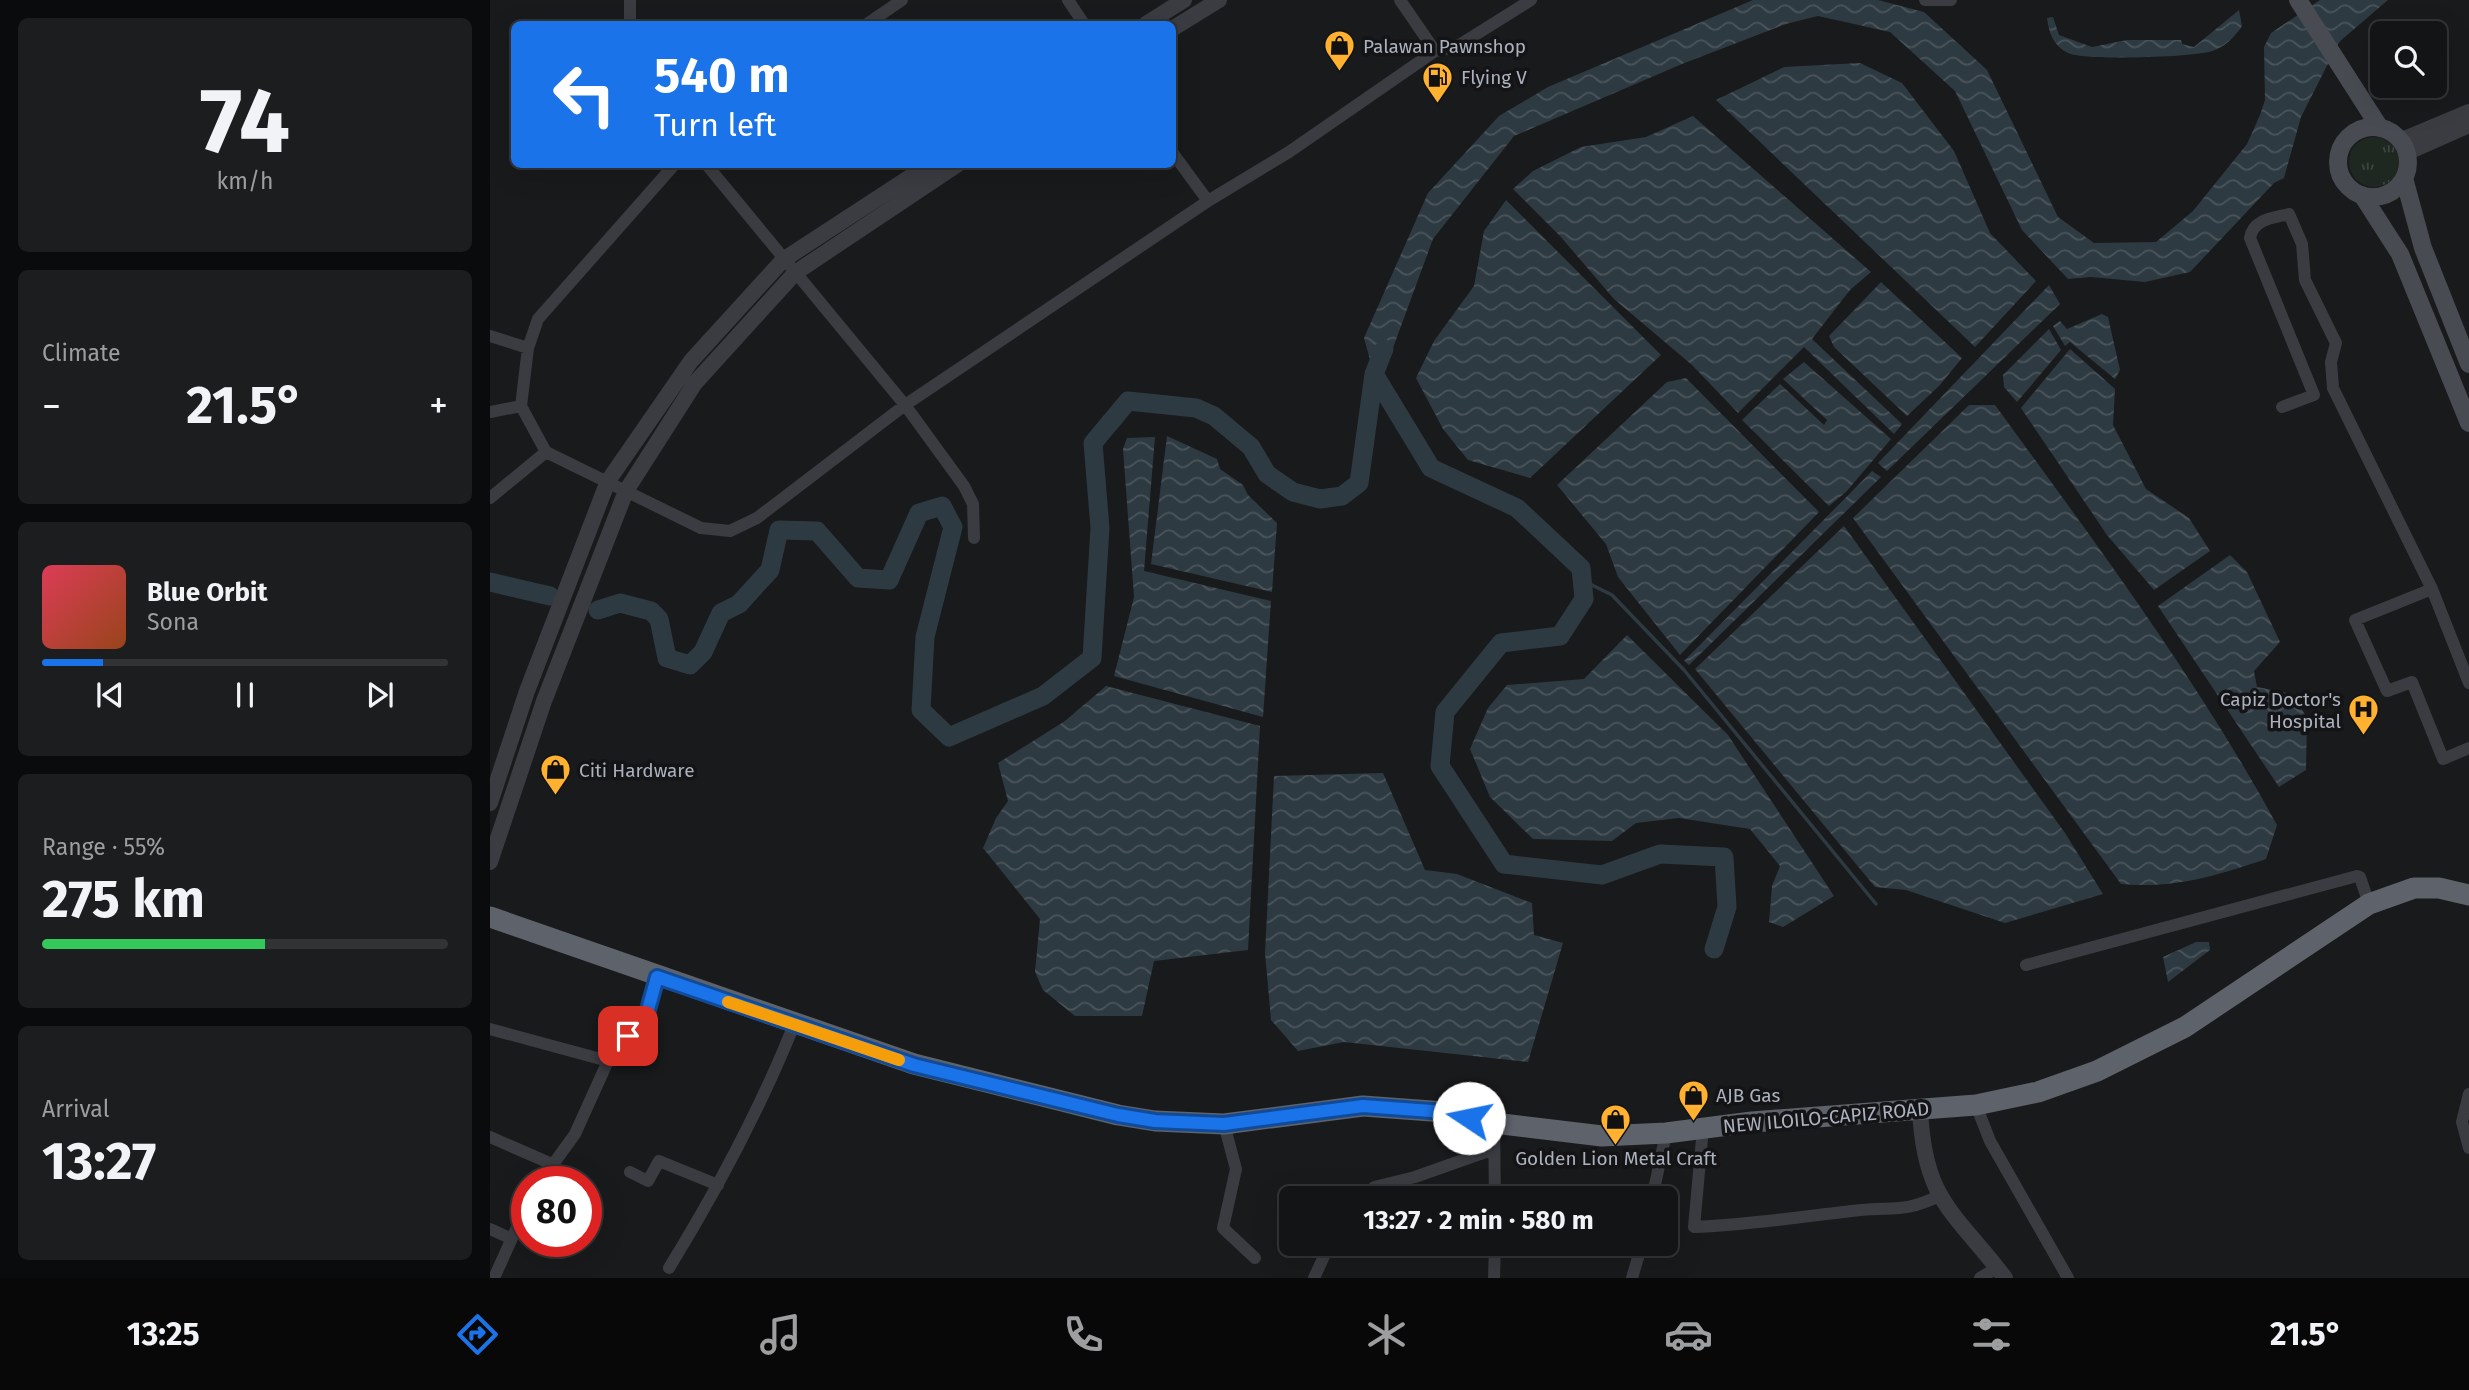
<!DOCTYPE html>
<html lang="en">
<head>
<meta charset="utf-8">
<style>
	body { margin:0; font-family:"Fira Sans",sans-serif; background:#1c1d1e; color:#f1f3f6; height:100vh; display:flex; flex-direction:column; font-size:26px; white-space:nowrap }
	* { box-sizing:border-box; margin:0 }
	p { font-size:23px; color:#9d9ea0 }
	.icon { flex:none; width:38px; height:38px; fill:none; stroke:currentColor; stroke-width:2; stroke-linecap:round; stroke-linejoin:round }
	.map { position:relative; flex:1; overflow:hidden }
	.sheet { display:flex; flex-direction:column; gap:18px; padding:18px; background:#0a0b0c; width:490px }
	.sheet>* { flex:none }
	.guide { position:absolute; left:21px; top:21px; width:665px; height:147px; border-radius:10px; box-shadow:0 7px 28px #0002,0 0 0 2px #323334; background:#1a73e8; color:#fff; overflow:hidden }
	.controls { position:absolute; left:1880px; top:21px; display:grid; gap:14px }
	.controls a { display:grid; place-items:center; width:77px; height:77px; border-radius:10px; background:#131415; box-shadow:0 7px 28px #0002,0 0 0 2px #323334; font-size:35px }
	.speed { position:absolute; left:21px; top:1166px; display:flex; gap:14px; font-size:35px; font-weight:700; text-align:center }
	.speed>* { display:grid; place-content:center; width:91px; height:91px; border-radius:50%; background:#131415; box-shadow:0 7px 28px #0002,0 0 0 2px #323334; line-height:1 }
	.speed .limit { border:10px solid #d22; background:#fff; color:#111 }
	.pin { position:absolute; display:grid; place-items:center; width:60px; height:60px; color:#fff; margin:-30px; border-radius:14px; box-shadow:0 4px 10px #0006 }
	.me { position:absolute; width:77px; margin:-38px; rotate:281deg; stroke-linejoin:round; filter:drop-shadow(0 0 5px #0008) }
	.turn { display:flex; align-items:center; gap:24px; height:147px; padding:0 28px; font-size:32px }
	.turn .icon { width:91px; height:91px; stroke-width:2.5 }
	.turn b { display:block; font-size:49px; line-height:60px }
	.big { font-size:52px; font-weight:700; line-height:1.1 }
	.sheet .card { flex:1; display:flex; flex-direction:column; justify-content:center; gap:10px; min-width:0; padding:0 24px; border-radius:10px; background:#1c1d1e }
	.sheet .dial { align-items:center; gap:0 }
	.dial b { font-size:91px; line-height:1 }
	.song { display:flex; align-items:center; gap:21px }
	.cover { width:84px; height:84px; border-radius:10px; background:linear-gradient(135deg,hsl(350 70% 55%),hsl(20 70% 35%)) }
	.played { height:7px; border-radius:4px; background:linear-gradient(90deg,#1a73e8 15%,#323334 15%) }
	.keys { display:flex; justify-content:space-around; direction:ltr }
	.heat { display:flex; justify-content:space-between; align-items:center; font-size:38px; direction:ltr }
	.charge { height:10px; border-radius:5px; background:linear-gradient(90deg,#34c759 55%,#323334 0) }
	.trip { position:absolute; left:789px; top:1186px; width:399px; height:70px; border-radius:10px; background:#131415; box-shadow:0 7px 28px #0002,0 0 0 2px #323334; font-weight:700; line-height:70px; text-align:center }
	.menu { display:flex; height:112px; justify-content:space-around; align-items:center; background:#080808; color:#9d9ea0 }
	.menu .icon { width:49px; height:49px }
	.menu .current { color:#1a73e8 }
	.menu b { font-size:32px; color:#f1f3f6 }
	main { display:flex; flex:1; min-height:0 }
	.map>svg:first-child { display:block }
	.grass { fill:url(#grass-tufts) }
	.water { fill:url(#water-waves) }
	.lines { fill:none; stroke-linecap:round; stroke-linejoin:round }
	.stream { stroke:#2e3a42; stroke-width:3.5 }
	.river { stroke:#2e3a42; stroke-width:19 }
	.minor { stroke:#3a3c42; stroke-width:12 }
	.tertiary { stroke:#3a3c42; stroke-width:16 }
	.secondary { stroke:#484b52; stroke-width:18 }
	.trunk { stroke:#5e626a; stroke-width:21 }
	.route-casing { stroke:#114b97; stroke-width:18 }
	.route { stroke:#1a73e8; stroke-width:12 }
	.slow { stroke:#f59e0b; stroke-width:12 }
	.labels { text-anchor:middle; stroke-width:7; stroke-linejoin:round; paint-order:stroke }
	.poi-label { font-size:19px; fill:#abb1bd; stroke:#141417; text-anchor:start }
	.street-label { font-size:19px; fill:#abb1bd; stroke:#141417 }
</style>
</head>
<body>
<main>
<section class="sheet">
<div class="card dial"><b>74</b><p>km/h</p></div>
<div class="card"><p>Climate</p>
<div class="heat"><a>−</a><b class="big">21.5°</b><a>+</a></div>
</div>
<div class="card">
<div class="song"><i class="cover"></i><div><b>Blue Orbit</b><p>Sona</p></div></div>
<div class="played"></div>
<div class="keys"><svg class="icon" aria-label="previous" viewBox="0 0 24 24"><path d="M18 5L8 12l10 7zM5 5v14"/></svg><svg class="icon" aria-label="pause" viewBox="0 0 24 24"><path d="M8 5v14M16 5v14"/></svg><svg class="icon" aria-label="next" viewBox="0 0 24 24"><path d="M6 5l10 7-10 7zM19 5v14"/></svg></div>
</div>
<div class="card"><p>Range · 55%</p><b class="big">275 km</b><div class="charge"></div></div>
<div class="card"><p>Arrival</p><b class="big">13:27</b></div>
</section>
<div class="map">
<svg width="1979" height="1278" viewBox="0 0 1979 1278">
	<defs>
		<pattern id="grass-tufts" width="24" height="20" patternUnits="userSpaceOnUse" patternTransform="scale(1.75)"><rect width="24" height="20" fill="#1f2820"/><path d="M3 7l-1-3M5 7V3M7 7l1-3M15 17l-1-3M17 17v-4M19 17l1-3" fill="none" stroke="#3d453e"/></pattern>
		<pattern id="water-waves" width="16" height="10" patternUnits="userSpaceOnUse" patternTransform="scale(1.75)"><rect width="16" height="10" fill="#2e3a42"/><path d="M0 5q4-4 8 0t8 0" fill="none" stroke="#4a545b"/></pattern>
	</defs>
	<rect width="100%" height="100%" fill="#191a1c"/>
	<path class="grass" d="M1859 162a25 25 0 1 1 50 0a25 25 0 1 1-50 0Z"/>
	<path class="water" d="M1263 0H1388L1434 12 1497 70 1568 217 1604 243 1666 242 1703 211 1757 144 1770 115 1775 100 1774 47 1781 33 1830 0H1898L1849 42 1811 117 1794 178 1784 183 1700 272 1655 282 1601 277 1578 279 1532 230 1465 91 1400 32 1328 16 1296 24 1192 64 1024 136 943 239 900 356 884 374 874 338 938 193 1009 116 1058 87Z
		M1749 10 1752 26C1744 38 1734 48 1719 52 1697 57 1596 61 1578 53 1563 46 1559 32 1557 18L1563 17 1569 35 1602 47 1637 40H1691L1692 44 1704 47Z
		M1370 63 1412 83 1464 151 1500 233 1546 281 1485 347 1226 100 1294 67Z
		M1203 116 1381 272 1360 290 1322 339 1412 424 1404 434 1314 347 1248 413 1202 365 1124 299 1070 236 1023 189 1043 171 1091 147 1156 137Z
		M1016 200 1171 355 1040 478 978 460 953 429 926 378 944 341 984 286 994 231Z
		M1391 282 1472 358 1449 386 1417 416 1344 347 1339 336Z
		M1559 285 1570 304 1397 471 1388 463Z
		M1612 314 1618 317 1630 370 1625 379 1580 342 1575 346 1563 326 1570 321 1577 329Z
		M1559 329 1571 350 1527 402 1514 387 1513 375Z
		M1580 349 1625 389 1623 425 1656 489 1699 518 1720 551 1664 590 1617 535 1531 408Z
		M1314 362 1401 439 1356 492 1339 506 1252 420 1290 384 1334 425 1337 420 1293 379Z
		M1196 378 1329 512 1190 655 1128 577 1116 544 1067 485 1177 382Z
		M1479 405H1505C1604 541 1706 677 1787 825L1776 859C1726 876 1683 889 1631 884L1363 518Z
		M677 436 727 459 730 469 753 485 758 495 787 523 782 592 661 564Z
		M665 437 654 571 781 601 773 717 624 676 644 597 633 449 637 438Z
		M1382 471 1391 477 1199 665 1194 661Z
		M1354 526 1575 833 1613 894 1515 923 1416 890 1385 887 1205 669Z
		M1740 555 1757 572 1790 642 1764 671 1767 687 1803 694 1817 718 1816 770 1789 787 1668 606Z
		M1137 635 1238 735 1344 896 1293 927 1279 922 1282 886 1290 866 1260 829 1189 818 1146 823 1122 841 1043 839 1000 797 980 749 998 708 1017 685 1094 679Z
		M616 686 770 726 758 950 664 961 652 1016H585L553 990 545 972 550 919 493 848 506 818 518 801 508 763 575 721Z
		M893 773 935 870 967 874 1042 903 1044 935 1073 943 1038 1062 854 1042 808 1051 781 1020 775 953 784 776Z
		M1706 942H1719L1720 950 1678 982 1673 957Z"/>
	<g class="lines">
		<path class="stream" d="M1092 580 1122 595 1194 670 1386 904"/>
		<path class="river" d="M884 374 941 468 1027 508 1091 568 1094 599 1070 636 1011 643 955 712 950 766 1014 864 1112 875 1170 854 1234 857 1237 907 1224 949
			M0 582 60 596
			M108 610 130 603 161 611 169 619 177 658 200 665 213 652 231 613 249 604 280 570 289 530 327 531 368 578 399 580 429 513 452 506 463 527 435 637 431 710 459 737 553 696 602 658 610 528 603 443 638 401 706 408 724 416 761 447 777 474 803 492 830 499 852 496 869 483 884 374 894 349"/>
		<path class="minor" d="M140 0V24
			M578 0 594 24
			M910 0 945 51
			M1435 0H1461
			M377 24 412 0
			M682 152 718 201
			M185 164 48 319 38 348 31 406 56 452 211 528 240 531 267 518 415 405 718 201 799 152 945 51 966 47 1041 0
			M216 164 415 405 474 486 483 504 484 538
			M0 336 38 348
			M1792 407 1824 395 1760 238C1763 219 1783 218 1799 214L1812 244 1815 280 1846 343 1841 362 1843 388 1942 589 1979 683
			M0 412 31 406
			M0 498 56 452
			M1942 589 1865 620 1897 691 1922 682 1953 759 1979 748
			M1536 965 1867 876 1870 877 1879 904
			M0 1029 118 1061
			M1979 1094 1972 1122 1979 1148
			M1486 1105 1500 1141 1578 1278
			M1004 1123 1005 1199
			M734 1124 746 1169 733 1228 765 1258
			M1213 1128 1204 1227C1260 1225 1315 1216 1371 1210 1405 1207 1416 1212 1449 1196
			M0 1137 62 1164
			M140 1172 158 1181 169 1161 228 1185
			M51 1181 85 1134 118 1061 156 1017 167 977
			M877 1199 884 1187 925 1177 1004 1149
			M1162 1199 1176 1133
			M0 1229 20 1238
			M179 1268C227 1190 270 1109 304 1025
			M4 1278 37 1205
			M824 1278 836 1252 843 1244
			M1004 1278 1005 1244
			M1142 1278 1152 1244
			M1490 1278 1507 1268"/>
		<path class="tertiary" d="M656 24 694 0
			M682 29 729 0
			M1910 141 1979 112
			M1916 153 1979 125
			M0 803 37 691 118 481 201 361 293 260 440 164
			M0 862 54 701 136 491 205 383 305 273 468 164
			M1430 1109C1434 1201 1464 1211 1515 1278"/>
		<path class="secondary" d="M1808 0 1890 128
			M1848 162a35 35 0 1 1 70 0a35 35 0 1 1-70 0Z
			M1914 178 1933 248 1979 364
			M1872 195 1910 254 1979 423"/>
		<path class="trunk" d="M0 917 424 1064 628 1115 665 1121 734 1124 873 1106 955 1112 1004 1123 1112 1136 1176 1133 1262 1122 1486 1105 1548 1092 1607 1071 1695 1027 1879 904 1924 888H1949L1979 895"/>
	</g>
	<g class="lines">
		<defs>
			<path id="route" d="M138 1036 156 1017 167 977 424 1065 628 1115 665 1121 734 1124 873 1106 955 1112 979 1118"/>
		</defs>
		<use href="#route" class="route-casing"/>
		<use href="#route" class="route"/>
		<path class="slow" d="M238 1002 409 1060"/>
	</g>
	<defs>
		<symbol id="shop-pin" viewBox="-11 -11 22 30"><path d="M0 17L-7.5 6A9.5 9.5 0 1 1 7.5 6Z" fill="#ffb12f" stroke="#141417"/><path d="M-5-2.5h2.3a2.7 3.5 0 0 1 5.4 0H5L5.5 6h-11ZM-1.5-2.5h3a1.5 2.3 0 0 0-3 0Z" fill="#111"/></symbol>
		<symbol id="fuel-pin" viewBox="-11 -11 22 30"><path d="M0 17L-7.5 6A9.5 9.5 0 1 1 7.5 6Z" fill="#ffb12f" stroke="#141417"/><path d="M-5.5-6h7V0h2V4h1.3V-2.5L3-4.5l.8-.8L6-3V5H2.5V1h-1V6h-7ZM-4.2-4.7v3.2H.2V-4.7Z" fill="#111"/></symbol>
		<symbol id="hospital-pin" viewBox="-11 -11 22 30"><path d="M0 17L-7.5 6A9.5 9.5 0 1 1 7.5 6Z" fill="#ffb12f" stroke="#141417"/><path d="M-5-5h3v3.5h4V-5h3V5h-3V1.5h-4V5h-3Z" fill="#111"/></symbol>
	</defs>
	<g fill-rule="evenodd">
		<use href="#shop-pin" x="832" y="28" width="35" height="47"/>
		<use href="#fuel-pin" x="930" y="60" width="35" height="47"/>
		<use href="#hospital-pin" x="1856" y="692" width="35" height="47"/>
		<use href="#shop-pin" x="48" y="752" width="35" height="47"/>
		<use href="#shop-pin" x="1186" y="1078" width="35" height="47"/>
		<use href="#shop-pin" x="1108" y="1102" width="35" height="47"/>
	</g>
	<g class="labels">
		<g class="poi-label">
			<text x="873" y="53">Palawan Pawnshop</text>
			<text x="971" y="84">Flying V</text>
			<text x="1851" y="706" text-anchor="end">Capiz Doctor's<tspan x="1851" dy="22">Hospital</tspan></text>
			<text x="89" y="777">Citi Hardware</text>
			<text x="1226" y="1102">AJB Gas</text>
			<text x="1126" y="1165" text-anchor="middle">Golden Lion Metal Craft</text>
		</g>
		<g class="street-label">
			<text transform="translate(1336 1117) rotate(-5)" y="7">NEW ILOILO-CAPIZ ROAD</text>
		</g>
	</g>
</svg>
<div class="controls">
<a><svg class="icon" aria-label="search" viewBox="0 0 24 24"><circle cx="10" cy="10" r="6"/><path d="M15 15l6 6"/></svg></a>
</div>
<div class="speed"><div class="limit">80</div></div>
<div class="pin" style="left:138px;top:1036px;background:#d93025"><svg class="icon" aria-label="arrive" viewBox="0 0 24 24"><path d="M6 21V4h12l-3 4 3 4H6"/></svg></div>
<svg class="me" style="left:979px;top:1118px" viewBox="-20 -20 40 40"><circle r="19" fill="#fff"/><path d="M0-13L10 11 0 6-10 11z" fill="#1a73e8"/></svg>
<div class="trip">13:27 · 2 min · 580 m</div>
<div class="guide">
<div class="turn"><svg class="icon" aria-label="left" viewBox="0 0 24 24"><path d="M17 20v-9H6M10 6l-5 5 5 5"/></svg><div><b>540 m</b>Turn left</div></div>
</div>
</div>
</main>
<nav class="menu">
<b>13:25</b>
<svg class="icon current" aria-label="directions" viewBox="0 0 24 24"><path d="M12 3l9 9-9 9-9-9zM9 14v-3h6M13 9l2 2-2 2"/></svg>
<svg class="icon" aria-label="music" viewBox="0 0 24 24"><path d="M9 18V5l10-2v13"/><circle cx="6" cy="18" r="3"/><circle cx="16" cy="16" r="3"/></svg>
<svg class="icon" aria-label="phone" viewBox="0 0 24 24"><path d="M5 4h4l2 5-3 2q2 4 5 5l2-3 5 2v4C11 20 4 13 5 4z"/></svg>
<svg class="icon" aria-label="climate" viewBox="0 0 24 24"><path d="M12 3v18M4 7l16 10M4 17L20 7"/></svg>
<svg class="icon" aria-label="car" viewBox="0 0 24 24"><path d="M5 17H2v-5l4-1 3-4h7l3 4 3 1v5h-3M9 17h6M6 11h13"/><circle cx="7" cy="17" r="2"/><circle cx="17" cy="17" r="2"/></svg>
<svg class="icon" aria-label="filters" viewBox="0 0 24 24"><path d="M4 7h16M4 17h16"/><circle cx="9" cy="7" r="2"/><circle cx="15" cy="17" r="2"/></svg>
<b>21.5°</b>
</nav>
</body>
</html>
